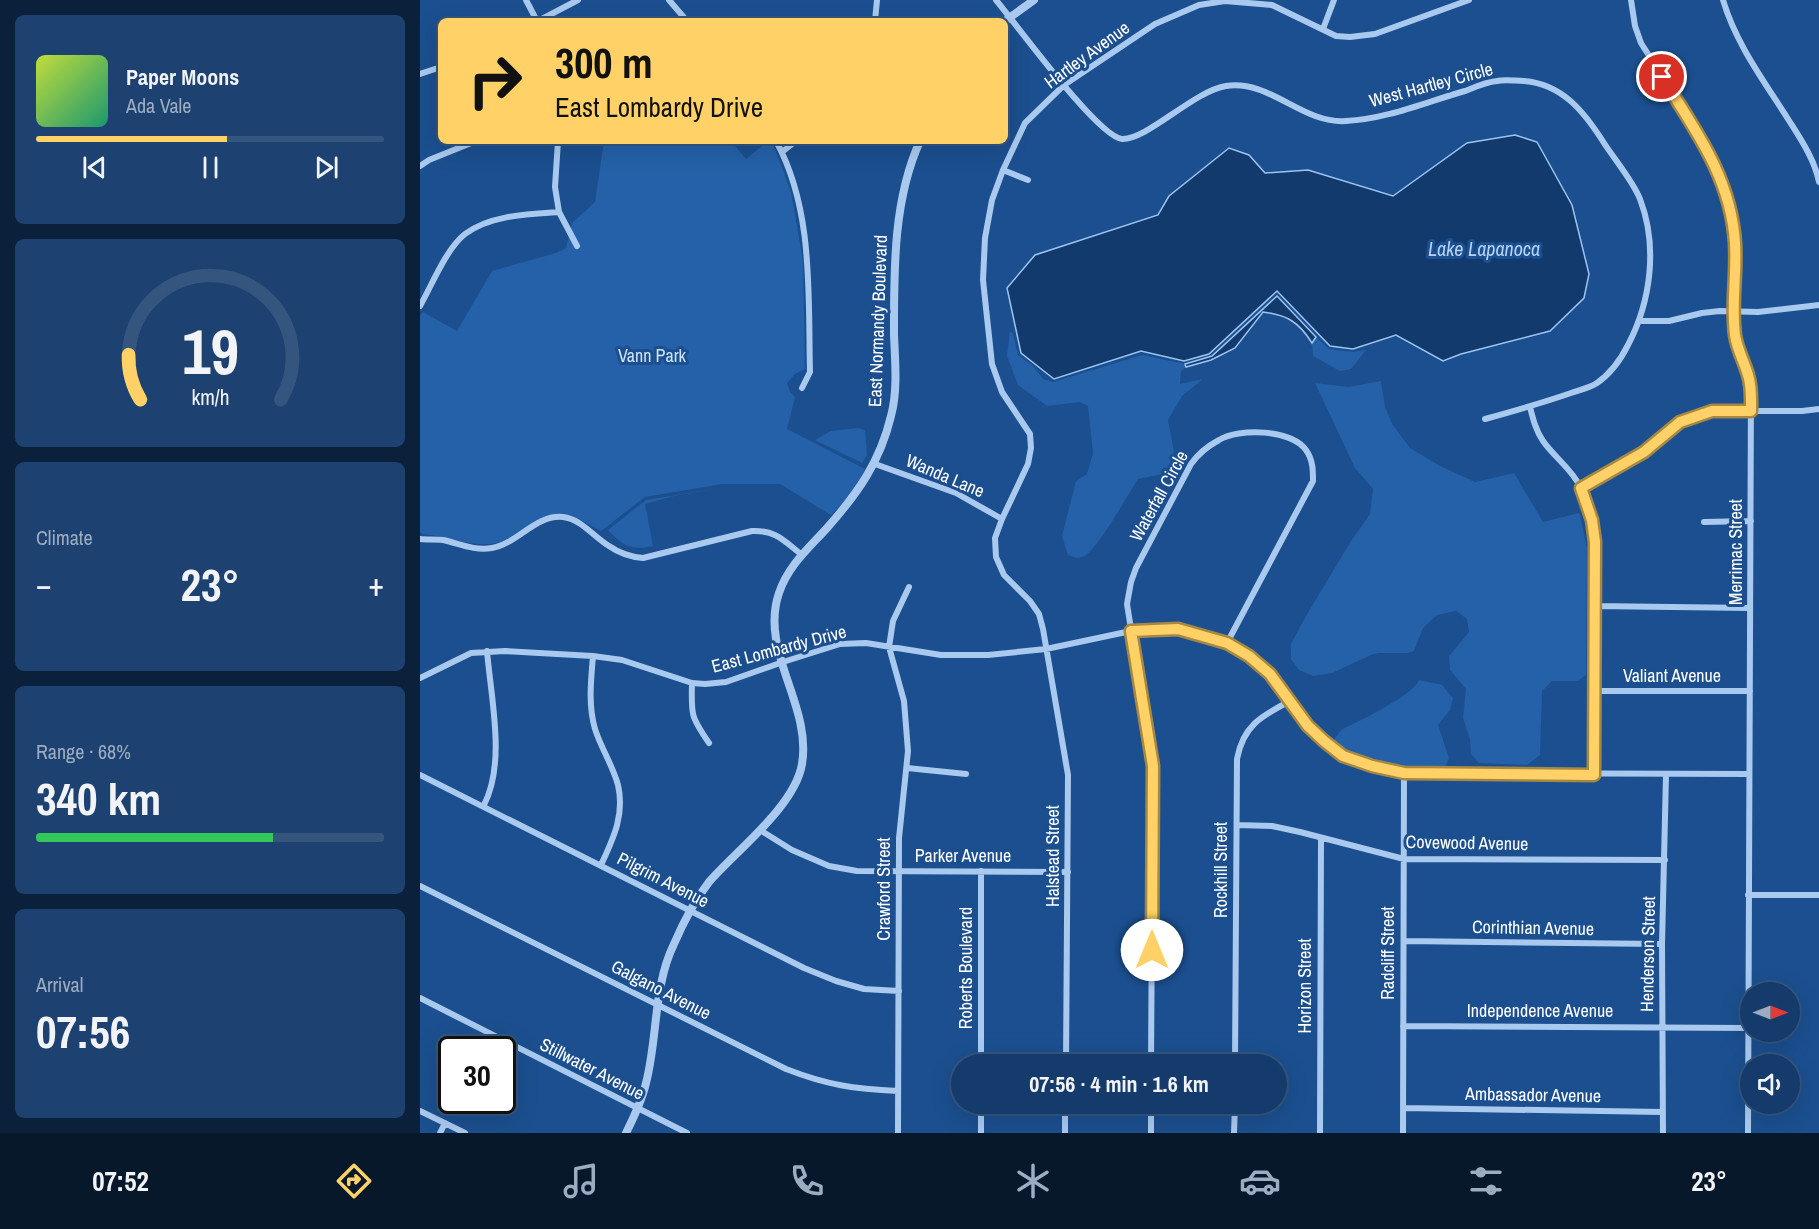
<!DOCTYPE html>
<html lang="en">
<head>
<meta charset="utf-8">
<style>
	body { margin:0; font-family:"Archivo Narrow",sans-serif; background:#1d4271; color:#f1f3f6; height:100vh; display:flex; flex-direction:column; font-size:22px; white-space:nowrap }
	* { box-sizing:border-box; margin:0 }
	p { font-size:20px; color:#9dadc1 }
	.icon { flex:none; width:33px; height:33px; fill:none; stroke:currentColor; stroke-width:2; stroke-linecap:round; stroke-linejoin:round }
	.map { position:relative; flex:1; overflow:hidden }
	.drawer { display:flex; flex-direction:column; gap:15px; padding:15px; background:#0b203b; width:420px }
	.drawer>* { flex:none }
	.hud { position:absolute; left:18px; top:18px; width:570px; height:126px; border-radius:9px; box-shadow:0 6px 24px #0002,0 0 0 2px #33557e; background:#ffd166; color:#111; overflow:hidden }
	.needle { width:39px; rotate:90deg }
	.buttons { position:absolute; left:1320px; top:982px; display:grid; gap:12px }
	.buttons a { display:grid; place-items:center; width:60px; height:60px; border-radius:50%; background:#143b6b; box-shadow:0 6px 24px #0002,0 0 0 2px #33557e; font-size:30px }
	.speed { position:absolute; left:18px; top:1036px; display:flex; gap:12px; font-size:30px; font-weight:700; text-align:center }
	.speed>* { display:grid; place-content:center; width:78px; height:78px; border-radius:50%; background:#143b6b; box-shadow:0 6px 24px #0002,0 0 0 2px #33557e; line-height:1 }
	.speed .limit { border:3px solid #111; border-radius:9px; background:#fff; color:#111 }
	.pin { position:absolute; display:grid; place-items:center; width:51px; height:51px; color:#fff; margin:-26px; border:3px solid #fff; border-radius:50%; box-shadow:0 2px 6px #0007 }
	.me { position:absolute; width:66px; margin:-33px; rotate:0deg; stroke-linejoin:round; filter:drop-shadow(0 0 4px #0008) }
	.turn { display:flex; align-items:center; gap:21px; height:126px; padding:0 18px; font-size:27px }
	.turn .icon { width:78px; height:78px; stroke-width:2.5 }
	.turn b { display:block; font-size:42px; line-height:51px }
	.big { font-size:45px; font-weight:800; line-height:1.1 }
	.drawer .widget { flex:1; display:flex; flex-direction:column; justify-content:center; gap:9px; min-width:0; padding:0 21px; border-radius:9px; background:#1d4271 }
	.drawer .dial { align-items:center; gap:0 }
	.dial svg { height:156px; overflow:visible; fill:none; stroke:#33557e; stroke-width:7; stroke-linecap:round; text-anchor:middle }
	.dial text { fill:#f1f3f6; stroke:none }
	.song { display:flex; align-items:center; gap:18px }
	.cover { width:72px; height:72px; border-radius:9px; background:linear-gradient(135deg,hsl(70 70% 55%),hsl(160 70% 35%)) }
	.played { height:6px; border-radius:3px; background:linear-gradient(90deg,#ffd166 55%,#33557e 55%) }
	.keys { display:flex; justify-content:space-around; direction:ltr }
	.heat { display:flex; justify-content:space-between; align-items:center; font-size:33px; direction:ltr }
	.charge { height:9px; border-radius:4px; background:linear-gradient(90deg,#34c759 68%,#33557e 0) }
	.trip { position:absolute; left:531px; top:1054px; width:336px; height:60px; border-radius:30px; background:#143b6b; box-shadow:0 6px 24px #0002,0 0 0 2px #33557e; font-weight:800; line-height:60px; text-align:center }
	.menu { display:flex; height:96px; justify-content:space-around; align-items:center; background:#08182b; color:#9dadc1 }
	.menu .icon { width:42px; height:42px }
	.menu .on { color:#ffd166 }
	.menu b { font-size:27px; color:#f1f3f6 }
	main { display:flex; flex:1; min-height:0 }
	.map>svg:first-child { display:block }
	.green { fill:#2461a8 }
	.water { fill:#123a6d; stroke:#9cc4f0; stroke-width:1.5 }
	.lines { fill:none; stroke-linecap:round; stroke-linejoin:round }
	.minor { stroke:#a9c9ee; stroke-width:6 }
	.tertiary { stroke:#a9c9ee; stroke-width:8 }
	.route-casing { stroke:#a68842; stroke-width:15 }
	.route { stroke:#ffd166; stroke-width:10 }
	.labels { text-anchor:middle; stroke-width:6; stroke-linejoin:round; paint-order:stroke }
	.street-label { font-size:18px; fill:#fff; stroke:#1b4f8f }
	.park-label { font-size:18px; fill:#cfe3fa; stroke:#1b4f8f }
	.water-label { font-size:20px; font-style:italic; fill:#b5d3f5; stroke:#1b4f8f }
</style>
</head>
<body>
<main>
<section class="drawer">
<div class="widget">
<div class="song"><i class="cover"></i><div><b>Paper Moons</b><p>Ada Vale</p></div></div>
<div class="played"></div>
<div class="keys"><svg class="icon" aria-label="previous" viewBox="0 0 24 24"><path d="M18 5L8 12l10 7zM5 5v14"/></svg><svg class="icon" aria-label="pause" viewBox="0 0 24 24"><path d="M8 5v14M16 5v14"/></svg><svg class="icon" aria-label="next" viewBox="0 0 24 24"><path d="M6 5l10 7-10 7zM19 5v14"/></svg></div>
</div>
<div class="widget dial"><svg viewBox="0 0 100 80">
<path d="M14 69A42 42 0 1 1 86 69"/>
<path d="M14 69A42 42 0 0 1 8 46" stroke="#ffd166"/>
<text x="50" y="56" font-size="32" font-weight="700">19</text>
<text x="50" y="72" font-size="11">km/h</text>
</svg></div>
<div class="widget"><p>Climate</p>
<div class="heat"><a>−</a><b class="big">23°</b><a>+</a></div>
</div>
<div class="widget"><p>Range · 68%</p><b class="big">340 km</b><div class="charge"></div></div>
<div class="widget"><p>Arrival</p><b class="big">07:56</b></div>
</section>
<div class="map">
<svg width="1399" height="1133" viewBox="0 0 1399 1133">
	<rect width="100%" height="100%" fill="#1b4f8f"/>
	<path class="green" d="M184 141H311L326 159 348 141H352L371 192 383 260 385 369 375 374 367 383 370 392 375 397 367 429 445 469C441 487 423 502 411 515L360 484H302L225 497 181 531C144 510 138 509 101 530 94 535 85 541 76 543 53 548 27 536 3 534L0 532V316L3 312 37 331 72 271 136 253 146 248 152 223 175 202Z
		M590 331 593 334 598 355 613 366 623 379 633 382 722 355 765 364 766 367 761 371 760 384 783 379 762 396 748 420 754 452 748 473 718 479C707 496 680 545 666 555 660 559 654 558 648 555L642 536 656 481 667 474 673 453 668 406 660 402 627 406 598 385 587 356Z
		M896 337 909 349 933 352 946 350 931 369 920 371 893 356 892 343Z
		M961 381 965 407 972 424 990 448 1020 466 1055 482 1094 473 1123 522 1159 513 1160 515 1167 548 1166 675 1158 681H1132L1122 691 1120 755 1107 765 1059 763 1051 754 1050 739 1043 718 1046 689 1030 670 1029 656 1049 632 1047 619 1036 611 1017 615 1003 628 994 651 988 653H959L951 655 912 673 893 676 879 670 871 659V644L886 616 931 541 950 514 953 489 935 468 895 383 929 387Z
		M438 428 445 430 447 455 442 463 395 440 411 431Z
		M306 487 254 496 225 504 233 546C211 551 203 546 188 530L226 500Z
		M999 680 1022 685 1033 698 1030 710 1018 725 1029 758 1024 770C986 768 944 768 914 743L915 738 921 730C938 721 993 696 999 680Z"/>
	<path class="water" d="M1095 135 1117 142 1152 205 1169 274 1164 298 1130 331 1041 354 1023 361 976 335 933 349 910 346 857 291 789 354 764 361 721 351 634 379 601 353 587 288 615 255 738 215 749 196 809 148 829 155 845 173 888 170 973 196 1047 143Z
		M857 296 896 337 892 343C879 322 867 315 843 312L815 348 791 360 766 367 765 364 792 356Z"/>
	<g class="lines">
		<path class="minor" d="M106 0 117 21
			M249 0 267 21
			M576 0C596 24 678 137 702 139 727 140 774 91 806 86 850 79 882 124 926 121 967 119 1006 102 1045 91 1055 87 1066 82 1077 81 1085 79 1096 81 1104 81 1143 84 1165 113 1184 143 1195 160 1213 181 1220 199 1238 246 1231 301 1208 345 1201 359 1190 374 1177 383 1170 388 1159 390 1151 393 1122 403 1094 411 1065 419
			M1211 0 1215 26 1221 43C1251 91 1301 157 1312 212 1320 253 1310 294 1315 335 1317 353 1327 370 1331 387L1328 1133
			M1303 0C1316 44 1344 81 1368 119 1380 138 1395 160 1399 182
			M118 21 158 0
			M455 21 457 0
			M903 29 914 0
			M0 74 21 67
			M138 141 135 187 139 212 157 246
			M356 141C394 210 388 296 390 372L382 388
			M362 152 376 141
			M0 166 9 160 56 141
			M583 170 608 180
			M0 306C12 285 26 249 45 234 70 215 109 214 139 212
			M1220 321H1249L1282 313 1300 311 1338 312 1399 305
			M1110 407C1113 419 1116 431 1123 441 1135 458 1152 469 1161 488 1169 505 1173 523 1175 542L1174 775
			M455 464 536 493 582 519
			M1161 488 1223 452 1260 422 1292 411H1382L1399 409
			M1284 522 1331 521
			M0 539C7 540 16 539 23 540 40 544 55 551 72 548 97 544 116 514 143 517 161 519 174 537 189 546 199 553 211 557 223 558L332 531C356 530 364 541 382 555
			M1174 606 1330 608
			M173 656C171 680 168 705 175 729 181 748 193 766 198 785 205 815 193 839 181 865
			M0 678 51 653 85 651 173 656 202 660 272 683 285 684 306 682 363 662 420 644 446 643 521 655H568L626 649 711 631 758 629 807 643 829 656 850 674 888 726 923 756 952 766 984 773 1329 774
			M272 683C271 715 271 717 289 743
			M1174 691H1330
			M487 768 546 774
			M0 775 384 968 416 981 444 989 479 991
			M64 805C86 762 71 699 67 651
			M817 825 852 826 880 832 984 859 1245 860
			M340 830 372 850 409 866 437 871 648 872
			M561 871V1065
			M0 886 366 1069C407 1085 434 1089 478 1091
			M1328 895H1399
			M984 941 1242 944
			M0 998 267 1133
			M983 1026 1328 1028
			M646 1065 648 775 623 629 619 614 610 601 584 575 576 557 575 538 582 519 608 464 611 448 610 434 582 392 572 364 563 280 565 238 572 200 583 170 605 123 644 85 735 24 779 5 805 1 852 5 916 36 930 37 955 34 1049 0
			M731 1065 733 766 707 604 711 582 716 568 771 464C778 454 788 446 799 440 819 428 871 429 886 450 893 460 893 470 893 481L807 643
			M815 1065 817 759C823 726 841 716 870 701
			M561 1104V1133
			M983 1108 1243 1112
			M0 1111 45 1133
			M20 1133 25 1123
			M478 1133 479 838 488 751 484 701 469 647 473 621 489 587
			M645 1133V1104
			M731 1133V1104
			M814 1133 815 1104
			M900 1133 901 839
			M983 1133 984 773
			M1243 1133 1242 944 1246 775"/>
		<path class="tertiary" d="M585 21 614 0
			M206 1133C214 1117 222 1100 226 1083 238 1037 233 987 254 944 263 923 275 900 289 882 317 850 375 806 382 764 392 705 339 651 359 593 368 566 388 549 407 528 438 493 460 462 471 416 478 390 475 361 474 334 474 271 473 200 500 141"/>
	</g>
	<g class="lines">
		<defs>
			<path id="route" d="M732 950 733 766 711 631 758 629 807 643 829 656 850 674 888 726 904 741 923 756 952 766 984 773 1174 775 1175 542 1172 520 1161 488 1224 452 1260 422 1292 411H1331C1331 399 1332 387 1328 375 1324 361 1317 349 1315 335 1311 305 1317 274 1315 243 1311 178 1276 131 1242 77"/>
		</defs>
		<use href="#route" class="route-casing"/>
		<use href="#route" class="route"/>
	</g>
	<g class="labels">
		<g class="street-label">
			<text transform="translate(667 55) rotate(-36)" y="6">Hartley Avenue</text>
			<text transform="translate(1011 85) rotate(-15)" y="6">West Hartley Circle</text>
			<text transform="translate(458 321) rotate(-88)" y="6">East Normandy Boulevard</text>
			<text transform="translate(525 476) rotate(23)" y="6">Wanda Lane</text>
			<text transform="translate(739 496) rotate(-61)" y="6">Waterfall Circle</text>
			<text transform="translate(1316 552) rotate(-90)" y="6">Merrimac Street</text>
			<text transform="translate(359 649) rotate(-15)" y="6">East Lombardy Drive</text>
			<text x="1252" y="682">Valiant Avenue</text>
			<text transform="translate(1047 843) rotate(1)" y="6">Covewood Avenue</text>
			<text x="543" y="862">Parker Avenue</text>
			<text transform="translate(633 856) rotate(-90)" y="6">Halstead Street</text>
			<text transform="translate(801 870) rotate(-90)" y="6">Rockhill Street</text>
			<text transform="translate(243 880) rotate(27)" y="6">Pilgrim Avenue</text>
			<text transform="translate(464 889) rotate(-90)" y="6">Crawford Street</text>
			<text transform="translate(1113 928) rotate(1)" y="6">Corinthian Avenue</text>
			<text transform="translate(968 953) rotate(-90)" y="6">Radcliff Street</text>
			<text transform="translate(1228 954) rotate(-89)" y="6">Henderson Street</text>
			<text transform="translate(546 968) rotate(-90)" y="6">Roberts Boulevard</text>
			<text transform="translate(885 986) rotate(-90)" y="6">Horizon Street</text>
			<text transform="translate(241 990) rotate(27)" y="6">Galgano Avenue</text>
			<text x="1120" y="1017">Independence Avenue</text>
			<text transform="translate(172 1069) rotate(27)" y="6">Stillwater Avenue</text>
			<text transform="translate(1113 1095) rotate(1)" y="6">Ambassador Avenue</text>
		</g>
		<g class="park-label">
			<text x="232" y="362">Vann Park</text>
		</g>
		<g class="water-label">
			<text x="1064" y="256">Lake Lapanoca</text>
		</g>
	</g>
</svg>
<div class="buttons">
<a><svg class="needle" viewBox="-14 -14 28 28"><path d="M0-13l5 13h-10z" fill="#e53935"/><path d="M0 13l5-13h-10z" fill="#9dadc1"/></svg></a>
<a><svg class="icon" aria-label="sound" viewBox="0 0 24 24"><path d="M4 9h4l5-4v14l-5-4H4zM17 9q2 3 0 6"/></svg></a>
</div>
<div class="speed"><div class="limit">30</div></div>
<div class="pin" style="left:1242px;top:77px;background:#d93025"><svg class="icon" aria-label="arrive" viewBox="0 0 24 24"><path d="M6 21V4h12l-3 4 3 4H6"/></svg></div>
<svg class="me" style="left:732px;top:950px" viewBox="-20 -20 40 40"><circle r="19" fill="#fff"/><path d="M0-13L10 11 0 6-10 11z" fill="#ffd166"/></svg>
<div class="trip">07:56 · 4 min · 1.6 km</div>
<div class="hud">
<div class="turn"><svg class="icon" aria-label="right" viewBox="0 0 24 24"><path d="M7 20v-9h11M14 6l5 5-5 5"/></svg><div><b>300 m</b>East Lombardy Drive</div></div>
</div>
</div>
</main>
<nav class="menu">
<b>07:52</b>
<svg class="icon on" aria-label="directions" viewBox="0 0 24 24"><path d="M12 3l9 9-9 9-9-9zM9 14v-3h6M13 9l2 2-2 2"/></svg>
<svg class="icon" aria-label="music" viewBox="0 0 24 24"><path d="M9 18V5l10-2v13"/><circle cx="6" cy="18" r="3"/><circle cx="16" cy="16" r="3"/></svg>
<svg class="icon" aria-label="phone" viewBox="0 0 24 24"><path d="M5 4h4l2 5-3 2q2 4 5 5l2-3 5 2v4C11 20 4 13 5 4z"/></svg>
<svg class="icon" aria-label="climate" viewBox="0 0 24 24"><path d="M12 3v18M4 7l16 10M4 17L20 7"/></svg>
<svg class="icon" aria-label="car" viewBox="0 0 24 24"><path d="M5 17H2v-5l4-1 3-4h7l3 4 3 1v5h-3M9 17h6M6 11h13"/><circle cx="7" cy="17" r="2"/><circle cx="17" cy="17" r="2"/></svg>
<svg class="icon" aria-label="filters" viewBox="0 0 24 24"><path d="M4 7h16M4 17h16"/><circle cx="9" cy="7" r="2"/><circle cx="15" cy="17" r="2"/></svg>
<b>23°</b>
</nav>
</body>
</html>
